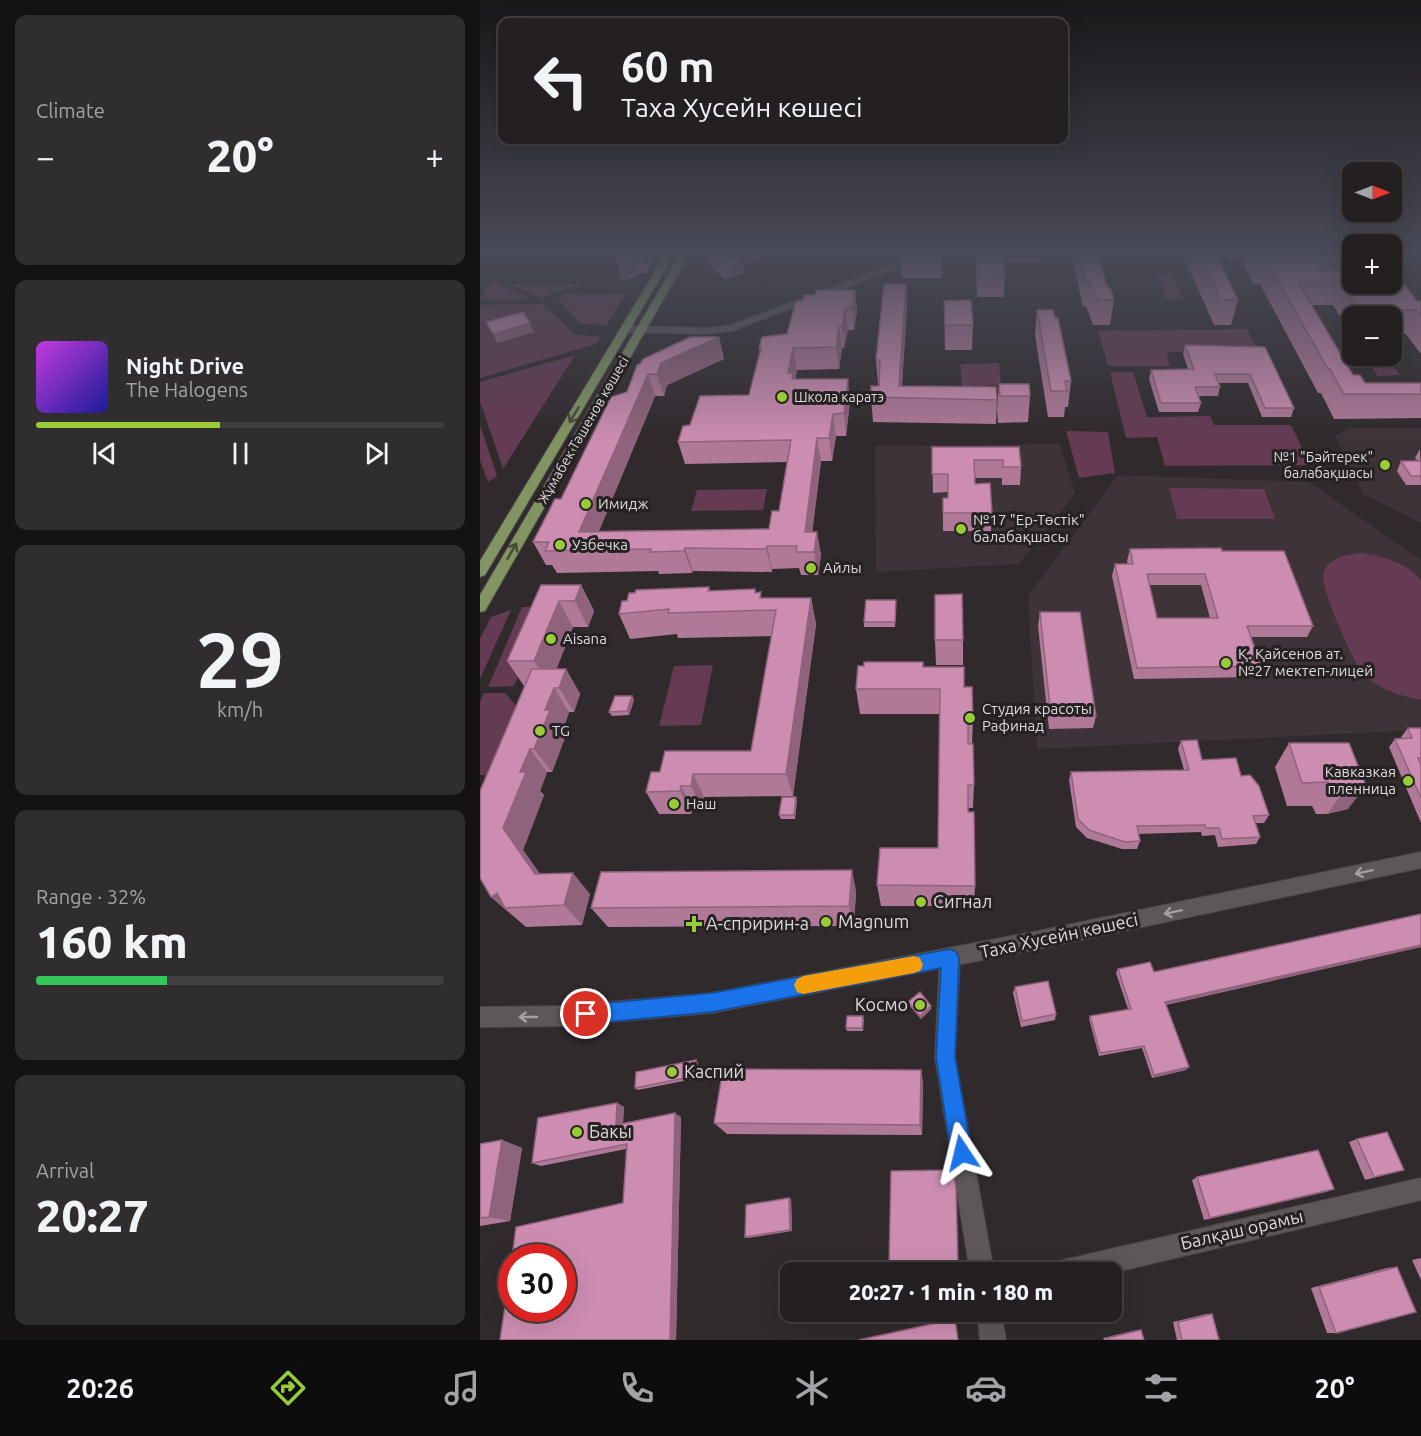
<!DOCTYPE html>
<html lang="en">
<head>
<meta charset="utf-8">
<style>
	body { margin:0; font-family:Ubuntu,sans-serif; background:#302d2f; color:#f1f3f6; height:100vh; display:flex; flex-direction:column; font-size:22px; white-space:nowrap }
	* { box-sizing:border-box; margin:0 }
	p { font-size:20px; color:#a3a3a5 }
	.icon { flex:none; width:33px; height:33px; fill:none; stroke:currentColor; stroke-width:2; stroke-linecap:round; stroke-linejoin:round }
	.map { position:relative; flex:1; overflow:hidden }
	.details { display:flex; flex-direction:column; gap:15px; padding:15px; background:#141213; width:480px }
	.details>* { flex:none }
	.top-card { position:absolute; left:18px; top:18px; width:570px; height:126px; border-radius:12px; box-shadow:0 6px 24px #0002,0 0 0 2px #413e40; background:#242022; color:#f1f3f6; overflow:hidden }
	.needle { width:39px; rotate:90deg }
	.fabs { position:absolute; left:862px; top:162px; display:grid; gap:12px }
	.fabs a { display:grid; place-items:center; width:60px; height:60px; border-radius:12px; background:#242022; box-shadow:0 6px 24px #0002,0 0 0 2px #413e40; font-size:30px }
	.speed { position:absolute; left:18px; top:1244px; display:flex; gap:12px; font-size:30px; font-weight:700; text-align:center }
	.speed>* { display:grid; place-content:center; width:78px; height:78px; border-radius:50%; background:#242022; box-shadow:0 6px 24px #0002,0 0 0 2px #413e40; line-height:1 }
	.speed .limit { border:9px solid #d22; background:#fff; color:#111 }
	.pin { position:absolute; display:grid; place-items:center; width:51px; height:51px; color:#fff; margin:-26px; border:3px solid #fff; border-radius:50%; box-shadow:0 2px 6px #0007 }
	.me { position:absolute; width:66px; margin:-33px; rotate:350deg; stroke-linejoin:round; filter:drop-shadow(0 0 4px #0008) }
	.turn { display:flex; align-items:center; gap:21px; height:126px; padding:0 24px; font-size:27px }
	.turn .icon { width:78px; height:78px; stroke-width:2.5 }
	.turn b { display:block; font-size:42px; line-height:51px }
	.big { font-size:45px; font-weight:800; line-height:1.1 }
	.details .card { flex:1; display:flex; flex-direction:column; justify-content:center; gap:9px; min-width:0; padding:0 21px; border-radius:12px; background:#302d2f }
	.details .dial { align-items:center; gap:0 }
	.dial b { font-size:78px; line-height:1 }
	.song { display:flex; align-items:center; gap:18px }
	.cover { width:72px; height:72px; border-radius:9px; background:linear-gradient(135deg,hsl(290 70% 55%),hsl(240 70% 35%)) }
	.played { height:6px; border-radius:3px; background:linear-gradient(90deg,#98cb36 45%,#413e40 45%) }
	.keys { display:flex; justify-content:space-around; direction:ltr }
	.heat { display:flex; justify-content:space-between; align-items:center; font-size:33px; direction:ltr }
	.charge { height:9px; border-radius:4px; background:linear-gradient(90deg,#34c759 32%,#413e40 0) }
	.trip { position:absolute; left:300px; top:1262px; width:342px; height:60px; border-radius:12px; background:#242022; box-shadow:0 6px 24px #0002,0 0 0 2px #413e40; font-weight:800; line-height:60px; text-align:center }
	.menu { display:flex; height:96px; justify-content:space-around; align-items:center; background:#0e0d0e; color:#a3a3a5 }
	.menu .icon { width:42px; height:42px }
	.menu .current { color:#98cb36 }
	.menu b { font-size:27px; color:#f1f3f6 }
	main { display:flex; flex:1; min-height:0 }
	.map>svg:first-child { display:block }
	.built { fill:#3e3339 }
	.green { fill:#643b53 }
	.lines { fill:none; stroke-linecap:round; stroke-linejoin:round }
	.minor-casing { stroke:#4b4749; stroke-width:2 }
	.tertiary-casing { stroke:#4b4749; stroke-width:2 }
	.primary-casing { stroke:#4b4749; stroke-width:2 }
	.minor { fill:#5d575a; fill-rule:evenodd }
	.tertiary { fill:#5d575a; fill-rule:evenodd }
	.primary { fill:#829462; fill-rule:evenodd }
	.wall { fill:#b07998; fill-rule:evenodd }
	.shaded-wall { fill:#90637c }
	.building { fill:#cd8db1; stroke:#90637c; stroke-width:1.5; fill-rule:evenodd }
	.oneway { stroke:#464939 }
	.oneway2 { stroke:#a49fa2 }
	.route { fill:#1a73e8; stroke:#114b97; stroke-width:1.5 }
	.slow { fill:#f59e0b }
	.poi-dot { fill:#98cb36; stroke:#262123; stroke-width:2 }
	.labels { text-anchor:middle; stroke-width:6; stroke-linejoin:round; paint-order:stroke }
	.far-poi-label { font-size:14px; fill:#dedadc; stroke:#262123; text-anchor:start }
	.far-street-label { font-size:14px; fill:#dedadc; stroke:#262123 }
	.poi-label { font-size:15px; fill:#dedadc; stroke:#262123; text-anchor:start }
	.near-poi-label { font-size:18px; fill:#dedadc; stroke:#262123; text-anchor:start }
	.near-street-label { font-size:18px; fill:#dedadc; stroke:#262123 }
</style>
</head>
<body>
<main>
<section class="details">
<div class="card"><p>Climate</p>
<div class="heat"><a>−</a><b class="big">20°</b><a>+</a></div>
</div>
<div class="card">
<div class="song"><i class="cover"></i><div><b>Night Drive</b><p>The Halogens</p></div></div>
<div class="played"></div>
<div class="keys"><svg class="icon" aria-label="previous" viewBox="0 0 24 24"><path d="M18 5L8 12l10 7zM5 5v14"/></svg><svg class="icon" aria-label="pause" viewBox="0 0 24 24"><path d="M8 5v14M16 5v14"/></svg><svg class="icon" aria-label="next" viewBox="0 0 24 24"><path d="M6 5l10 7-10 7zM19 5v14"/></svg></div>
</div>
<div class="card dial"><b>29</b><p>km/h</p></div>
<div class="card"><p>Range · 32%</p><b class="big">160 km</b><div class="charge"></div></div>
<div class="card"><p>Arrival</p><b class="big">20:27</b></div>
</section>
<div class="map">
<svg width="941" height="1340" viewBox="0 0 941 1340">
	<rect width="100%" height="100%" fill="#302a2d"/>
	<path class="built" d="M870 428H941V523L883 494 855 436Z
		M580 444 595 494 539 564 396 572 395 446Z
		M638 475 829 482 941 560V730L557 749 548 596Z"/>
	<path class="green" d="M676 274H692L703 299H686Z
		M13 281 51 299H0Z
		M28 284H102L61 298Z
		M90 293 146 294 127 325 100 324 77 297Z
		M63 304 94 334 121 337 116 344 0 378V305Z
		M767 329 778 351 687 352 689 366H628L618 331Z
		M95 355 23 469 0 401V382Z
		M884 356H906L920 375 898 376Z
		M519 363 521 385 482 386 480 364Z
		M630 372H653L667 417 730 416 734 425H811L830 465 685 466 677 437 646 438Z
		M0 425 17 476 8 482 0 460Z
		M586 431 628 432 635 473 599 478Z
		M689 488 784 489 795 519H697Z
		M287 489 283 510 211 511 217 490Z
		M880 553C902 556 926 562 941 580V700C920 696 898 689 883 673 873 662 841 589 843 575 846 558 867 555 880 553Z
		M42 607H69L34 686 8 687Z
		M31 610 0 679V639L11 617Z
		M233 665 221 725 179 726 194 666Z
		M4 693H25L46 717 21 776 0 775V702Z"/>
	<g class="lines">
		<defs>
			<path id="minor" d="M470 948 477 951 480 958 475 1057 514 1272H490L455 1057 460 958 463 951Z
				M941 1178V1200L632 1273 571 1272 574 1263 583 1260Z
				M497 1311H521L526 1340H500Z"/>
			<path id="tertiary" d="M444 253H457L252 331 225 334 146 332 141 329 146 326 225 328 248 326Z
				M941 852V868L558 949 232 1013 85 1026 0 1027V1007L85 1006 232 993 558 931Z"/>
			<path id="primary" d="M186 253H195L5 575 0 577V561Z
				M201 253H210L5 611 0 612V595Z"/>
		</defs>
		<use href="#minor" class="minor-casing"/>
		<use href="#tertiary" class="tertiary-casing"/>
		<use href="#primary" class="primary-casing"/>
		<use href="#minor" class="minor"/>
		<use href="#tertiary" class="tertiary"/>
		<use href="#primary" class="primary"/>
	</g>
	<path class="wall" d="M134 253H175V254L167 273H160L154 278 142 280Z
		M241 253H300L263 265 264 273 245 279 230 266 228 258 242 254Z
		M301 253H324L308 258Z
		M462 253V278H422L421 254Z
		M496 253H561L560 262H524L525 275 524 297H497L496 270Z
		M591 253H618L627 286 634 300 630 325H613L606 306H603Z
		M702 253H736L758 300 751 325H734Z
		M745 253H864L861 270 937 301H941V354L926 334H912V316H873V334H871L853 305H831L873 375 885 383H941V418L854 419 841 393H838L780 284H773L761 259H749L746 257Z
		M426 284 427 307 422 386 517 400 516 424 393 422 391 397 399 386V384H398L396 360Z
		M375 290 377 311 374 330H368L364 348H362L359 369 317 370 315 379 370 401 366 436H356L352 461H341L332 532 341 554 338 575H321L319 568 292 569V572L213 571 212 573 179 574 178 571 77 573 72 565H66L53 542 81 499 147 392 160 364 239 337 244 359 187 385 184 396H175L119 531 289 529 299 511 307 462 205 464 198 442 210 425 269 395 280 354 279 348 307 334 323 301 335 295Z
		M464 301 493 325 492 350H465Z
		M557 310 575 318 591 381 588 407H585L584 417H568L555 335Z
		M705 345 785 347 814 408 811 417H782L768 383H739L740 387 738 396H718L721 403 718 412H679L669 379 671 370 708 369 703 354Z
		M519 384 550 396 548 422 518 423 517 410Z
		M452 447H539L541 467 540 485H522V478H495V484L512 513 511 531H463V498H468V492L453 493Z
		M940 449 941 486V485H926L917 471 921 461H938L935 458Z
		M650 549 742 551 833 626 827 637H771L781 666 776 677 654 679 632 576 635 564H648L647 561ZM669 585H721L730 618H677Z
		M61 585H101L114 611 108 627H93L76 669H86L100 694 94 712H89L83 730 86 735 72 772H67L60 791 64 795 43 850 60 874 110 894 102 925 46 927 11 897 45 686H44L27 661Z
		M229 587 230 591 275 589 276 593 282 598H331L336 624 313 796 224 797 222 809H213L211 814H179L166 792 180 772 271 751 292 636 198 638 197 634 150 639 139 614Z
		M416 600 415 627H384V622Z
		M560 612 616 716 613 728 569 729 558 626Z
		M455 640H483V665H456Z
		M444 667 484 687 493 720 492 744 494 785 493 808H488L495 886 494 906H401L397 885 458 848 459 714H380L376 689Z
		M152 696 154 700 149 715 132 716 129 712Z
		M928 728H941V823L909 747 915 739H922L921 737Z
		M701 741 722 760 761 776 789 815 784 823H776L780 837 776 844 738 847 735 835 722 836 721 832 658 834 660 841 657 849H642L607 838 596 827 589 780 591 772 704 770 698 749Z
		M809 743H869L868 809 847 814H836L832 806H807L795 767Z
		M317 801 315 819H301L299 815Z
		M376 891 374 926 128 927 111 908Z
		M941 914V947L686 1005 706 1070 672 1078 662 1048 619 1056 609 1019 610 1016 648 1009 636 973 638 969 674 972Z
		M535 987 576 1014 575 1020 541 1027 533 993Z
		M428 1002 451 1009 441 1019 429 1005Z
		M384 1019 383 1031H367L366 1028Z
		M218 1063V1078L158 1090 155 1088Z
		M441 1070 443 1083 442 1135 247 1134 234 1123Z
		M137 1103 144 1107 143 1124 201 1117 196 1340H20L143 1203 146 1149 61 1166 52 1163Z
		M877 1139 924 1170 885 1180 869 1142Z
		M22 1140 42 1148 30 1221 0 1226V1144Z
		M717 1177 854 1189 846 1192 724 1220 712 1180Z
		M309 1198 311 1199 312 1231 268 1238 265 1237Z
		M941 1258V1280L932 1260Z
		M478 1265 477 1268 413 1270 409 1267Z
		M917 1267 856 1333H847L831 1288 907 1268Z
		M726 1314H732L739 1340H697L693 1322Z
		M657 1330H661L664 1340H624L623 1338Z"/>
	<path class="shaded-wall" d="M134 253H154L160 273 154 278 142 280Z
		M161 253H175L167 273Z
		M271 253H300L263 265 264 273 245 279 243 270 256 258Z
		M307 253H324L308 258Z
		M864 253H867L860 273 839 270Z
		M426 284 427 307 421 398 419 386Z
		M375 290 377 311 374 330 372 308Z
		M365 308 368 330 364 348 362 327Z
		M50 323 54 332 17 343 13 334Z
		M359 327 362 348 359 369 356 347Z
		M239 337 244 359 187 385 184 396 177 374 181 363Z
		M313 348 317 370 315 381 317 395 308 373Z
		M168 374 175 396 111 550 99 532Z
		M368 379 370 401 366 436 364 413Z
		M353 414 356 436 352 461 349 438Z
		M337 438 341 461 330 552 325 532Z
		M337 532 341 554 338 575 334 552Z
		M287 546 292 569V572L286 549Z
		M205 548 213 571 212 573 204 551Z
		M101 585 114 611 108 627 95 601Z
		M331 598 336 624 313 796 306 774Z
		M79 601 93 627 70 686 54 661Z
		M86 669 100 694 94 712 79 688Z
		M74 688 89 712 83 730 86 735 72 772 54 749 65 710Z
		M152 696 154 700 149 715 147 711Z
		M50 749 67 772 60 791 64 795 43 850 74 895 55 874 23 828 40 772Z
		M213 774 224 797 222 809 211 786Z
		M201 786 213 809 211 814 200 791Z
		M886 786 868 809 847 814 864 791Z
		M316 797 317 801 315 819 314 815Z
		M372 870 376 891 374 926 369 906Z
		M93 873 110 894 102 925 84 905Z
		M17 893 25 908 34 916H33L11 897Z
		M941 945V947L683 1005 685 1002Z
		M451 1006V1009L441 1019 440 1016Z
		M216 1060 218 1063V1078L215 1076Z
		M709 1067 706 1070 672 1078 674 1075Z
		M441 1070 443 1083 442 1135 440 1125Z
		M137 1103 144 1107 142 1129 136 1125Z
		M195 1113 201 1117 196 1340H190Z
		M22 1140 42 1148 30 1221 9 1217Z
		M309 1198 311 1199 312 1231 310 1230Z"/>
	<path class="building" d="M244 253H248L263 264 243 270 228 258Z
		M250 253H271L256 258Z
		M422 253H462V254H421Z
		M497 253H523L525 275 498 276Z
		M600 253H618L627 286 631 289 634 300H617L610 282H606Z
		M719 253H736L758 300H741Z
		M775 253H864L839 270H873V284H912V269H913L937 301H941V315L937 310H880L862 282H818L873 375H880L885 383H941V394H864L850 369H848L787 261H780Z
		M404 284H426L419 386 516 387 517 400 391 397V386H399L400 360H396Z
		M336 290H375L372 308H365L362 327H359L356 347 313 348 308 373H313L312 379H368L364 413 353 414 349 438H337L325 532H337L334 552H316L317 546H287L286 549 205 548 204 551 170 552 171 549 65 551 69 542H53L75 499H81L131 397 147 392 157 365 160 364 163 359 210 337H239L181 363 177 374H168L99 532 289 529 292 511H299L311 440 198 442 203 426 210 425 220 396 269 395 281 348H279L282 337 307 334 316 301H323L324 295H335Z
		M491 300 493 325H465L464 301Z
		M557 310H573L575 318H578L591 381H585L587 391H571Z
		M43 312 50 323 13 334 6 322Z
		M705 345 785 347 814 408H785L770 374H735L740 387H715L721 403H681L671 370 714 369Z
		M519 384H549L550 396H520Z
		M452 447H539L541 467H523V460H494L495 484 510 483 512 513H463V498H468V474H452Z
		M921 461H941V476H931Z
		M741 548 742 551H804L833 626H767L781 666 657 668 635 564H653L650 549ZM667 574H725L738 618H677Z
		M61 585H101L95 601H79L54 661H27Z
		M229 587 228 591 275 589V593L281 592 280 598H331L306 774H213L211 786H201L200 791 166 792 171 772H180L185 751H271L296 610 188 613 189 609 139 614 142 601H147L149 593H155L156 590Z
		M482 594 483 640H455V595Z
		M386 600H416L415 622H384Z
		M560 612H600L616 716H571Z
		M384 662H443V667H484V687H492L493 720H488V744H493L494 785H488V812H494L495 886 397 885 400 848H458L460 689H376L378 666H384Z
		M52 669H86L79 688H74L65 710H70L54 749H50L40 772H46L23 828 55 874 93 873 84 905 25 908 17 893 11 897 0 878V791Z
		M135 696H152L147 711 129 712Z
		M928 728H941V758H938L941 765V798L915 739 932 738Z
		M717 740 722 760 756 758 761 776 770 775 779 786 789 815 773 816 780 837 742 839 739 828H726L725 825 657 826 660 841 645 842 609 830 598 819 591 772 709 770 701 741Z
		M809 743H869L886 786 864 791H852L848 782 822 783Z
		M302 797H316L314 815H299Z
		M372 870 369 906 111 908 121 872Z
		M941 914V945L685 1002 709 1067 674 1075 664 1046 620 1053 610 1016 651 1009 638 969 670 962 674 972Z
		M568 981 576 1014 542 1021 535 987Z
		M440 992 451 1006 440 1016 428 1002Z
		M367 1016H383L382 1028H366Z
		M216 1060 215 1076 155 1088 156 1072Z
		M243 1069 441 1070 440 1125 234 1123Z
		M137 1103 136 1125 195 1113 190 1340H20L32 1259V1308H82V1257H32L36 1227 143 1203 147 1144 52 1163 58 1118Z
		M907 1132 924 1170 894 1177 877 1139Z
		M22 1140 9 1217 0 1218V1144Z
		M838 1150 854 1189 730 1218 717 1177Z
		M473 1170 476 1189 478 1265 409 1267 411 1171Z
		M309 1198 310 1230 265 1237 266 1205Z
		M917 1267 936 1312 856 1333 839 1287Z
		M732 1314 739 1340H702L698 1322Z
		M475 1319 478 1340H379Z
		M661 1330 664 1340H627V1338Z"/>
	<defs><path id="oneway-shaft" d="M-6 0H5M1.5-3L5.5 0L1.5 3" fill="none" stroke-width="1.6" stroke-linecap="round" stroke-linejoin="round" transform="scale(1.5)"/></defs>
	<g class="oneway">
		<use href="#oneway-shaft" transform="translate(94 415) rotate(121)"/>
		<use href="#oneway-shaft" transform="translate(32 551) rotate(-60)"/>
	</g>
	<g class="oneway2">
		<use href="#oneway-shaft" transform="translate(884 872) rotate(168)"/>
		<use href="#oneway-shaft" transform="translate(693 912) rotate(168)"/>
		<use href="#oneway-shaft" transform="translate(48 1017) rotate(180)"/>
	</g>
	<linearGradient id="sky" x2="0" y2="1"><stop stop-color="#1a1719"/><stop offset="0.57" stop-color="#484a57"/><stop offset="1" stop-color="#484a57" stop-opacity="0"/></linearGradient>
	<rect width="941" height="441" fill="url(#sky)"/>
	<path class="route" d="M470 949 476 952 479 958 475 1057 492 1153 489 1160 482 1163 474 1160 471 1153 456 1057 461 968 232 1012 106 1024 100 1021 97 1014 100 1008 106 1005 232 993Z"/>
	<path class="slow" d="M434 956 440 958 443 965 440 971 434 973 323 994 317 992 314 985 317 979 323 976Z"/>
	<g class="poi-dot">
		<circle cx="302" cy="397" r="6"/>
		<circle cx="905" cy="465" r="6"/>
		<circle cx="106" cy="504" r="6"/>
		<circle cx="481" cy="529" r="6"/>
		<circle cx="80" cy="545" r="6"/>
		<circle cx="331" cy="568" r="6"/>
		<circle cx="71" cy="639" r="6"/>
		<circle cx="746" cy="663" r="6"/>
		<circle cx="490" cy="718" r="6"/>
		<circle cx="60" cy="731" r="6"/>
		<circle cx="928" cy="781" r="6"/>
		<circle cx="194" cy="804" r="6"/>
		<circle cx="441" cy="902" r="6"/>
		<circle cx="346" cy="922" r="6"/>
		<path d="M211 915h6v6h6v6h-6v6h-6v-6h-6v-6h6z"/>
		<circle cx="440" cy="1005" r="6"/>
		<circle cx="192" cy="1072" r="6"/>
		<circle cx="97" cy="1132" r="6"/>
	</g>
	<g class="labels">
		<g class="far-poi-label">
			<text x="314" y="402">Школа каратэ</text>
			<text x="893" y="462" text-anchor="end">№1 "Бәйтерек"<tspan x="893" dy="16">балабақшасы</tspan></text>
		</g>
		<g class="far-street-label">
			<text transform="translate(103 430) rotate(-60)" y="5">Жұмабек Тәшенов көшесі</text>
		</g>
		<g class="poi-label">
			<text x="118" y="509">Имидж</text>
			<text x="493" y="525">№17 "Ер-Төстік"<tspan x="493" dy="17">балабақшасы</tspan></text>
			<text x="92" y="550">Узбечка</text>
			<text x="343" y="573">Айлы</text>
			<text x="83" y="644">Aisana</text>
			<text x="758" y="659">Қ. Қайсенов ат.<tspan x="758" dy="17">№27 мектеп-лицей</tspan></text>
			<text x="502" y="714">Студия красоты<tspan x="502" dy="17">Рафинад</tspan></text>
			<text x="72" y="736">TG</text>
			<text x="916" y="777" text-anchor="end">Кавказкая<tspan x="916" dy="17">пленница</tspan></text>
			<text x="206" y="809">Наш</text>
		</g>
		<g class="near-poi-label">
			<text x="453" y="908">Сигнал</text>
			<text x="358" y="928">Magnum</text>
			<text x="226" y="930">А-спририн-а</text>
			<text x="428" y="1011" text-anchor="end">Космо</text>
			<text x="204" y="1078">Каспий</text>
			<text x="109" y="1138">Бакы</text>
		</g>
		<g class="near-street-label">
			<text transform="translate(579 936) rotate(-12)" y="6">Таха Хусейн көшесі</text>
			<text transform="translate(762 1230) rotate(-13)" y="6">Балқаш орамы</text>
		</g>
	</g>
</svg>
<div class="fabs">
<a><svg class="needle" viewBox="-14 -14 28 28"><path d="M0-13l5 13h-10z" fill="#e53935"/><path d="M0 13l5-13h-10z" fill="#a3a3a5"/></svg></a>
<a>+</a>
<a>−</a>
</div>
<div class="speed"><div class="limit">30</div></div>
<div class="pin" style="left:106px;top:1014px;background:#d93025"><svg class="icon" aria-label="arrive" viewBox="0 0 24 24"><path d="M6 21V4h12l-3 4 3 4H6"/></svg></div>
<svg class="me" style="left:482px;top:1153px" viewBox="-20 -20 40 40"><path d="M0-17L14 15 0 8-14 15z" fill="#1a73e8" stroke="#fff" stroke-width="4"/></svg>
<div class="trip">20:27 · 1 min · 180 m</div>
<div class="top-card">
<div class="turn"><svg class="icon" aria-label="left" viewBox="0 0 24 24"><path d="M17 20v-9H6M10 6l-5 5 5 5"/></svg><div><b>60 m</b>Таха Хусейн көшесі</div></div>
</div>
</div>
</main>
<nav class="menu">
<b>20:26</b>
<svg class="icon current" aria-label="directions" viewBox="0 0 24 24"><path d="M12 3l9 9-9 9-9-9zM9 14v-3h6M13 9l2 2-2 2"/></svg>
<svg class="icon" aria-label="music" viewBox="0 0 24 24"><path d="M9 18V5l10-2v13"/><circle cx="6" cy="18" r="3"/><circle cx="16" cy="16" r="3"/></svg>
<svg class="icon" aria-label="phone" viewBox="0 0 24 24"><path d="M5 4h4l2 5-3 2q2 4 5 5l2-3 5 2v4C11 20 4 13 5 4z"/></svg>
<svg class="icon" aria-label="climate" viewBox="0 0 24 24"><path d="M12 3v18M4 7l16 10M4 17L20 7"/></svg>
<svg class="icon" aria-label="car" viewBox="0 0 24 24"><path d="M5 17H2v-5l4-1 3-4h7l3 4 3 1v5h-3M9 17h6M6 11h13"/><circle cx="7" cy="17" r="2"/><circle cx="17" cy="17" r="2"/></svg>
<svg class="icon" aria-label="filters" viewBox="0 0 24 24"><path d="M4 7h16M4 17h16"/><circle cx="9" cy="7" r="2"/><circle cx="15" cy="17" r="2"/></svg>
<b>20°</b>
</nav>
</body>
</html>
